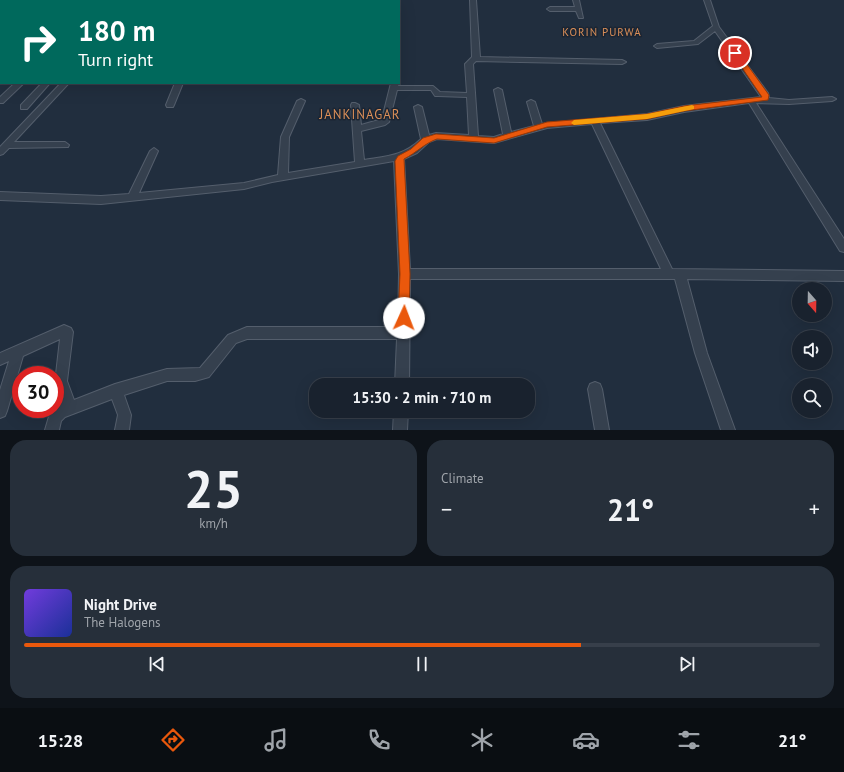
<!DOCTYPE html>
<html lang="en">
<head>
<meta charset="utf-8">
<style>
	body { margin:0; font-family:"PT Sans",sans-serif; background:#262f3a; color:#f1f3f6; height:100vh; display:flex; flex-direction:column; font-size:15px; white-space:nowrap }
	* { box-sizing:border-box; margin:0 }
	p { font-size:13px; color:#9fa4aa }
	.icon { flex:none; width:22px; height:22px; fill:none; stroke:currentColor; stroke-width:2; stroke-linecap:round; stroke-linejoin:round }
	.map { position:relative; height:430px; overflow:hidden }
	.side { display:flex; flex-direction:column; gap:10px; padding:10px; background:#0e1319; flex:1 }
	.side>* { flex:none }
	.guide { position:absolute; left:0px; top:0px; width:400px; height:84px; box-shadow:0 4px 16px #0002,0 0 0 1px #373f4a; background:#00695c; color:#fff; overflow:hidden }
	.needle { width:26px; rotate:160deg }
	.buttons { position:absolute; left:792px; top:282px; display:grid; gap:8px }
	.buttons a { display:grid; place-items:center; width:40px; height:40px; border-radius:50%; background:#19222e; box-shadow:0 4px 16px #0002,0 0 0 1px #373f4a; font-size:20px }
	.speed { position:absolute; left:12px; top:366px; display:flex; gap:8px; font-size:20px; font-weight:700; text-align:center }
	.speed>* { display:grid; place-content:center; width:52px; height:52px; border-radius:50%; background:#19222e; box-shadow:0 4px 16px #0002,0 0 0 1px #373f4a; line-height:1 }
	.speed .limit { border:6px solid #d22; background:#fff; color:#111 }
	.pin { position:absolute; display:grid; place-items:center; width:34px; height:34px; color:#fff; margin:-17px; border:2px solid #fff; border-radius:50%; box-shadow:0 1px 4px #0007 }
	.me { position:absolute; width:44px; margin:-22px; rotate:2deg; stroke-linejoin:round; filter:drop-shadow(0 0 3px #0008) }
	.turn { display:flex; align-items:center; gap:14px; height:84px; padding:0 12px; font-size:18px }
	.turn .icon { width:52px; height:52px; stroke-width:2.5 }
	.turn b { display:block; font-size:28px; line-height:34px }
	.big { font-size:30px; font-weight:700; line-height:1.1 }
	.side .widget { flex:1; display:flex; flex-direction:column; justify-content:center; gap:6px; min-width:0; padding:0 14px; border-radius:16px; background:#262f3a }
	.side .dial { align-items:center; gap:0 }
	.dial b { font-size:52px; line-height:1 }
	.song { display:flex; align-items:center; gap:12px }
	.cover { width:48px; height:48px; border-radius:6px; background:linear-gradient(135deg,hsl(260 70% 55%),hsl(230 70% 35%)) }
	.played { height:4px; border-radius:2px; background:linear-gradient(90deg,#ea580c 70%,#373f4a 70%) }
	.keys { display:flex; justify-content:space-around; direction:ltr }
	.heat { display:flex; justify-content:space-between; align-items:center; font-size:22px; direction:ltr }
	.side .tiles { flex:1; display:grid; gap:10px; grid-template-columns:1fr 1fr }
	.widget:last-child { grid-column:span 2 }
	.trip { position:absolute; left:309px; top:378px; width:226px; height:40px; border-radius:16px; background:#19222e; box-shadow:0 4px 16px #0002,0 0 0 1px #373f4a; font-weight:700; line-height:40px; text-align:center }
	.tabs { display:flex; height:64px; justify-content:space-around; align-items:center; background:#0a0e12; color:#9fa4aa }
	.tabs .icon { width:28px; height:28px }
	.tabs .selected { color:#ea580c }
	.tabs b { font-size:18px; color:#f1f3f6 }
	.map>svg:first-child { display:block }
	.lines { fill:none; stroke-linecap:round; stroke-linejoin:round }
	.minor-casing { stroke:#545e6c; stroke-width:2 }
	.minor { fill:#35404e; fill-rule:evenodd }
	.route { fill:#ea580c; stroke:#983908 }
	.slow { fill:#f59e0b }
	.labels { text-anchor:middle; stroke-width:3; stroke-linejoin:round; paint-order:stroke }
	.far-quarter-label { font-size:11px; letter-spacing:1px; fill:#dc9059; stroke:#1b2533 }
	.quarter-label { font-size:13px; letter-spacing:1px; fill:#dc9059; stroke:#1b2533 }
</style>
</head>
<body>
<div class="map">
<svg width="844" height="430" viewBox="0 0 844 430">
	<rect width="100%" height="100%" fill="#212e3e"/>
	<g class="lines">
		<defs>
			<path id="minor" d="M236 0H242V1H236Z
				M260 0H286L287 1H259Z
				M470 0H476L480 57 622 60 626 62 622 64 476 61 473 64 478 136 494 137 503 134 494 90 498 88 502 90 511 132 534 126 527 102 531 100 535 102 542 124 647 114 684 106 761 97 715 31 698 44 657 48 654 46 657 44 694 41 713 26 704 0H710L719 27 768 93 769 98 789 100 832 97 836 99 832 101 789 104 756 103 844 239V252L840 251 749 103 684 112 647 120 600 123 672 269 844 271V281L687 279 707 353 735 430H721L695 353 675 279H410L409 385H395L397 339H247L236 343 209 377 195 381H167L124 395 131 415 129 430H115L118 415 112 399 65 417 61 421 59 430H45L50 413 61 401 55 383 60 339 23 356 7 411 5 416 0 418V390L9 361 0 365V353L64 325 71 328 73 332 67 381 74 400 115 384 167 369 200 368 228 335 247 327H398L399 274 394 161 272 182 244 189 101 204 0 200V192L101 196 129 194 150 151 154 148 158 151 139 193 244 183 278 175 281 137 297 101 301 99 305 101 289 137 288 173 355 162 351 105 352 103H355L359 105 361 125 382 119 391 83H399L398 86H433L440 92 467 93 465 64 472 57ZM397 90H431L435 96H438L467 97 469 135 436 133 429 135 422 107 418 105 414 107 421 139C403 156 388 156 364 160L361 131 385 125 389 122ZM592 124 661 269H410L404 159 417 153 429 142 437 139 494 143 547 128Z
				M573 0H579L583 18H579L576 11H550L547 9 550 7H575Z
				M0 12H1L0 17Z
				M0 31H1V35H0Z
				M0 67H1V71H0Z
				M15 83H24L3 103H0V97Z
				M42 83H50L27 109H21V105Z
				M61 83H69L14 142H65L69 145 68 147 9 148 3 154 0 155V147Z
				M175 83H183L174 105 173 107H167L166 105Z
				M595 382 600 384 602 389 609 430H595L588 389 590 384Z
				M394 411H408L407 430H393Z"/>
		</defs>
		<use href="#minor" class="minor-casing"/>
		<use href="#minor" class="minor"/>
	</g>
	<path class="route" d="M735 51 738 52 769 95 768 100 684 111 647 119 547 127 494 143 437 139C425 143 416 153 404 159L410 274 409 318 408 322 404 323 400 322 398 318 400 274 395 161 398 156 411 149 423 138 436 134 494 138 547 122 647 114 684 106 762 97 732 53Z"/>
	<path class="slow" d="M692 105 694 106V109L647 119 574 125 571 123 574 120 647 114Z"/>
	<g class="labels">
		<g class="far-quarter-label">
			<text x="602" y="36">KORIN PURWA</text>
		</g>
		<g class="quarter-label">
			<text x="360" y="119">JANKINAGAR</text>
		</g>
	</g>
</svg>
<div class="buttons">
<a><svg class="needle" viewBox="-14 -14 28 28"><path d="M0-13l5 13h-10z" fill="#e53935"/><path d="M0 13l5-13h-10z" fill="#9fa4aa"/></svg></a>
<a><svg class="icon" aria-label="sound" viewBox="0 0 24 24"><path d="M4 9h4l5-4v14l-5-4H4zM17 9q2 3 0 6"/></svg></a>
<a><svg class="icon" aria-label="search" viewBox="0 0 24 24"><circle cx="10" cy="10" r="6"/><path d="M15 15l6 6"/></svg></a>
</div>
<div class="speed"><div class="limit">30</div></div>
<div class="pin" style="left:735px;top:53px;background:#d93025"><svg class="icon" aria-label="arrive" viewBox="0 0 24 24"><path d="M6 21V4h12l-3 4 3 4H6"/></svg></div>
<svg class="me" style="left:404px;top:318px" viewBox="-20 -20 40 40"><circle r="19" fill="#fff"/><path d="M0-13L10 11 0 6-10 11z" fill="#ea580c"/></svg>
<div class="trip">15:30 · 2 min · 710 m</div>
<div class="guide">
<div class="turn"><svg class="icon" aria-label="right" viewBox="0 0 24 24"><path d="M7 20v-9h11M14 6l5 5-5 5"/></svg><div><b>180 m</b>Turn right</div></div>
</div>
</div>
<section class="side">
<div class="tiles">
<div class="widget dial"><b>25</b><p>km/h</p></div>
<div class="widget"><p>Climate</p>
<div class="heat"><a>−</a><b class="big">21°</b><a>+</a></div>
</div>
<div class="widget">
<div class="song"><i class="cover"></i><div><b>Night Drive</b><p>The Halogens</p></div></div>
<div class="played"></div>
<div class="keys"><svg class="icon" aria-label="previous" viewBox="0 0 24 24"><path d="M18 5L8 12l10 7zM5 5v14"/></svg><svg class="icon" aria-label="pause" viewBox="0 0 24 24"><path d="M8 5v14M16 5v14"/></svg><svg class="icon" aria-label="next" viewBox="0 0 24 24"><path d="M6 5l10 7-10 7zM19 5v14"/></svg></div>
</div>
</div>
</section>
<nav class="tabs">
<b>15:28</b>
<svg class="icon selected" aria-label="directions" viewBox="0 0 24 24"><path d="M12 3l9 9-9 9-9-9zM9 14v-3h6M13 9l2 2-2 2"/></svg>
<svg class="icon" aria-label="music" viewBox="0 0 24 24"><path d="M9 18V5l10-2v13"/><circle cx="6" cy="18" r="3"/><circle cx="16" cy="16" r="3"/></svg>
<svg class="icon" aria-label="phone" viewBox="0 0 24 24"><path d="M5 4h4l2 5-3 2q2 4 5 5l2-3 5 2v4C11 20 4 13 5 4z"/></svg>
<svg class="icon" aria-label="climate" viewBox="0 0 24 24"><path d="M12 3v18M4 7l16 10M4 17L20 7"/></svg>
<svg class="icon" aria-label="car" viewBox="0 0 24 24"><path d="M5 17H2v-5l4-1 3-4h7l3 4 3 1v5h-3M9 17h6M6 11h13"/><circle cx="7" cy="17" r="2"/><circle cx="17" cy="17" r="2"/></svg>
<svg class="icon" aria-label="filters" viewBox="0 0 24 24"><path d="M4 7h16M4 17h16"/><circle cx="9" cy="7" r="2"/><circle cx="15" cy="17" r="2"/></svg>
<b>21°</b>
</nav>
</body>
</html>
